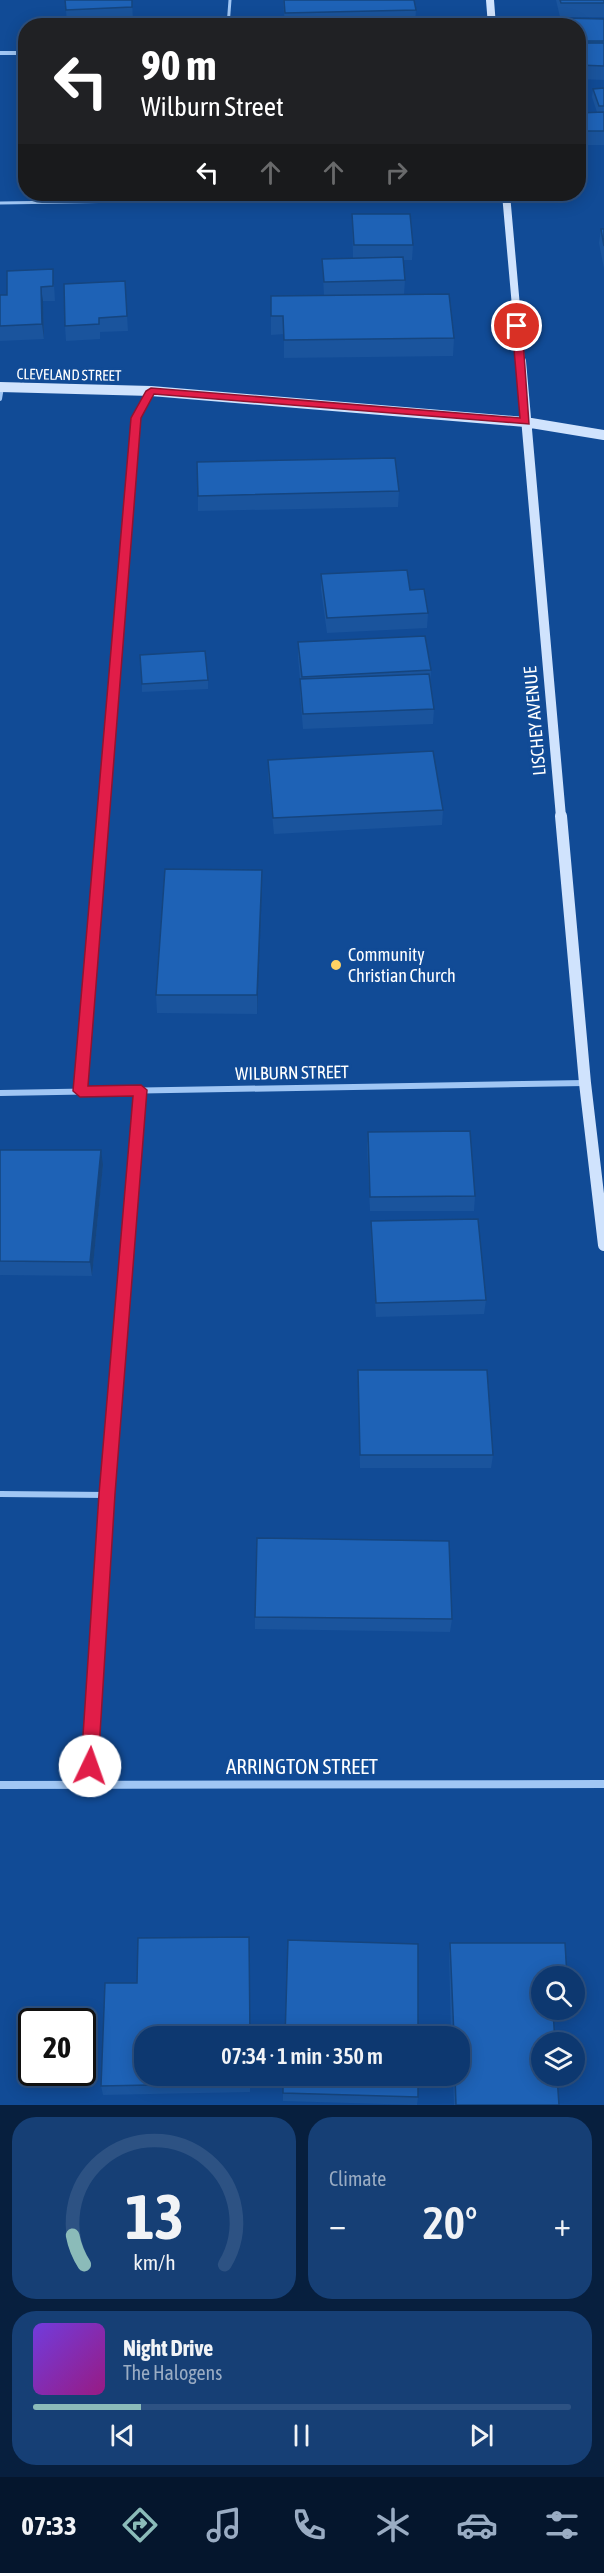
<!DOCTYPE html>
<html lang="en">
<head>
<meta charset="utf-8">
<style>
	body { margin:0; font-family:"Asap Condensed",sans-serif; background:#163f75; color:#f1f3f6; height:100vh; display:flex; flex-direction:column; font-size:22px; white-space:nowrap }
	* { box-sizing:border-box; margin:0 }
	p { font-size:20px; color:#9aacc3 }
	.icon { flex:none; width:33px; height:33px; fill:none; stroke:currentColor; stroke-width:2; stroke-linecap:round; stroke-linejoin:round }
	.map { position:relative; height:2105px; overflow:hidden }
	.drawer { display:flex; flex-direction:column; gap:12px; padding:12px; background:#071f3e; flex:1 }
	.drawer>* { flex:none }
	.guide { position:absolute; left:18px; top:18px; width:568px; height:183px; border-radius:24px; box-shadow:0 3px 15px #0003,0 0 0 2px #2d5283; background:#202124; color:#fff; overflow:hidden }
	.controls { position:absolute; left:531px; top:1966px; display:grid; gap:12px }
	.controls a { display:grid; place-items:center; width:54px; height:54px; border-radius:50%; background:#0d3870; box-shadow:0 3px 15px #0003,0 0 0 2px #2d5283; font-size:30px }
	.speed { position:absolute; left:18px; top:2008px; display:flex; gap:12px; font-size:30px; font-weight:700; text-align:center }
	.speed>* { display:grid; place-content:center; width:78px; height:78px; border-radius:50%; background:#0d3870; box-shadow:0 3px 15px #0003,0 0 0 2px #2d5283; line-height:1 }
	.speed .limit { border:3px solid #111; border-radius:9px; background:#fff; color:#111 }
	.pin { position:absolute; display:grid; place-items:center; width:51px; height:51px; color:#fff; margin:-26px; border:3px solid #fff; border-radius:50%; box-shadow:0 2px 6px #0007 }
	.me { position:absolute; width:66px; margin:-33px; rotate:3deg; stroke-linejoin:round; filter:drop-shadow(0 0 4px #0008) }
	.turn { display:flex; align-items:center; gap:21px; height:126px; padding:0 24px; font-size:27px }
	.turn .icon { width:78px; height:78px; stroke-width:2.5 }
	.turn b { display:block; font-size:42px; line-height:51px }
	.lanes { display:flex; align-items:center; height:57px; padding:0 24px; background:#0003; justify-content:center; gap:30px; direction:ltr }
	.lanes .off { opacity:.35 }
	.big { font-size:45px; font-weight:600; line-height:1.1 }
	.drawer .card { flex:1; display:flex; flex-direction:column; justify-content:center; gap:9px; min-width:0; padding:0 21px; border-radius:24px; background:#163f75 }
	.drawer .dial { align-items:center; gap:0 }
	.dial svg { height:156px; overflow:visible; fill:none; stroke:#2d5283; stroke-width:7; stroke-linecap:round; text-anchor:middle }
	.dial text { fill:#f1f3f6; stroke:none }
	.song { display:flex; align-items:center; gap:18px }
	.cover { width:72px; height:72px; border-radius:9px; background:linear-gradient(135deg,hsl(260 70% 55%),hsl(310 70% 35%)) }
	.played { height:6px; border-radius:3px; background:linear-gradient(90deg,#8bbbb9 20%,#2d5283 20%) }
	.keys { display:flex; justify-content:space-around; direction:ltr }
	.heat { display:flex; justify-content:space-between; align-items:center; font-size:33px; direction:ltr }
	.drawer .tiles { flex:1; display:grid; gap:12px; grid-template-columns:1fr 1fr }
	.card:last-child { grid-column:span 2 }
	.trip { position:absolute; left:134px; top:2026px; width:336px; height:60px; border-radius:24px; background:#0d3870; box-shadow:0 3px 15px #0003,0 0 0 2px #2d5283; font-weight:600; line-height:60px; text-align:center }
	.menu { display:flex; height:96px; justify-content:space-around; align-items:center; background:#05162d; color:#9aacc3 }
	.menu .icon { width:42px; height:42px }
	.menu .active { color:#8bbbb9 }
	.menu b { font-size:27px; color:#f1f3f6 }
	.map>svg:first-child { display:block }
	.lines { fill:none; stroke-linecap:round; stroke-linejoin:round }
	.lane-far3 { stroke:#a0c6f4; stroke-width:3 }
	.lane-far2 { stroke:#a0c6f4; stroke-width:4 }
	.lane-far1 { stroke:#a0c6f4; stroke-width:4.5 }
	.lane { stroke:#a0c6f4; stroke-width:6 }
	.street-far2 { stroke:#a0c6f4; stroke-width:4 }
	.street-far1 { stroke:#a0c6f4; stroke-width:6 }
	.street { stroke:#a0c6f4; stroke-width:8 }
	.secondary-far2 { stroke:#d0e3fd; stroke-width:8 }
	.secondary-far1 { stroke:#d0e3fd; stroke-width:10 }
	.secondary { stroke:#d0e3fd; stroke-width:12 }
	.wall { fill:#1a549d }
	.shaded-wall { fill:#15457f }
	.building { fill:#1e62b6; stroke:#15457f; stroke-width:1.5 }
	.route { fill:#e11d48; stroke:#92132f; stroke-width:1.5 }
	.poi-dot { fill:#ffd263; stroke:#114b96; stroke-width:2 }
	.labels { text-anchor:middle; stroke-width:6; stroke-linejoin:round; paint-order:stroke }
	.far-street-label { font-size:15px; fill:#fff; stroke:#114b96 }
	.street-label { font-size:18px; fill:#fff; stroke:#114b96 }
	.poi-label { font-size:18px; fill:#fff; stroke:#114b96; text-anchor:start }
	.near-street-label { font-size:21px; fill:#fff; stroke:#114b96 }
</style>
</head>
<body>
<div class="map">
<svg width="604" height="2105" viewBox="0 0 604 2105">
	<rect width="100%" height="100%" fill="#114b96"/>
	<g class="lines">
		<path class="lane-far3" d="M228 26 230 0
			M0 203 131 201 163 194"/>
		<path class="lane-far2" d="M0 399 2 387
			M103 817 136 418 150 392"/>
		<path class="lane-far1" d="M80 1091 103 816
			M116 1389 141 1091"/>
		<path class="lane" d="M0 1494 107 1495
			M89 1785 116 1387"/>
		<path class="street-far2" d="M0 53H26"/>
		<path class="street-far1" d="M0 1093 585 1083"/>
		<path class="street" d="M0 1785 604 1784"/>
		<path class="secondary-far2" d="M490 0 492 26
			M506 194 521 363"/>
		<path class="secondary-far1" d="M521 361 561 817
			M0 387 151 391 525 422 604 435"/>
		<path class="secondary" d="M561 816 585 1083 604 1245"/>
	</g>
	<path class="wall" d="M132 0 133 21 67 24 66 10Z
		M283 0 416 10 415 23 332 26H285Z
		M556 0H604V17H560Z
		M562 18 604 19V80L579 79V26H561Z
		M604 88V145H583L579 133V113L597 112 592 97 593 89Z
		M352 214 413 245 412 260H403L405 280 404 295 454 338 453 356 284 358V334L271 335V296H324L322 259 353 258Z
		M601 229H604V269L599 243Z
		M125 281 128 331 100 332V339L66 341 65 326Z
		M54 284 55 301H43L44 339 0 341V295H7Z
		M399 491 398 507 198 511V496Z
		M321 574 410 590 428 613 427 628 327 633 321 590Z
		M298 642 431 670 430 685 434 709 433 724 303 729 300 694V679L298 657Z
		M208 680V689L142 692V684Z
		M268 760 443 810 442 825 274 834 268 775Z
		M262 870V889L257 1014 157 1013 156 995Z
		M368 1132 475 1196 474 1211H370L367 1146Z
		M0 1153 103 1165 92 1276 0 1275Z
		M371 1221 486 1300 484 1314 376 1317 371 1235Z
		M358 1370 493 1455 491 1468H360Z
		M255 1617 452 1619 450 1632 255 1629Z
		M450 1943 542 1977 559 2105H454L453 2076H459V2037H451L449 1953Z
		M250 1947V2037H144V2076H250V2092L103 2095 101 2086 137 1983Z
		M283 2093 418 2097 417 2105 283 2101Z"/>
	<path class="shaded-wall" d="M41 287 43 301 44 339 42 324Z
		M262 870V889L257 1014V995Z
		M101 1150 103 1165 92 1276 90 1262Z
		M249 1937 250 1947V2037Z"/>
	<path class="building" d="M65 0H132V7L66 10Z
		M284 0H414L416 10 285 13Z
		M560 0H604V3H561Z
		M562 18 604 19V41H579V26H563Z
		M579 43H604V66L579 65Z
		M604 88V106H599L593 89Z
		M604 112V131H585L579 113Z
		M352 214H410L413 245H354Z
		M601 229H604V246Z
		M403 257 405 280 324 282 322 259Z
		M53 269V286L41 287 42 324 0 326V295H7V271Z
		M125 281 127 316 99 318V324L65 326 64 284Z
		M449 294 454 338 284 340 283 316H271V296Z
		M395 458 399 491 198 496 197 462Z
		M407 570 410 590 424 589 428 613 327 618 321 574Z
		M425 636 431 670 302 677 298 642Z
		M205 651 208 680 142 684 140 655Z
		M429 674 434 709 303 714 300 679Z
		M433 751 443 810 273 818 268 760Z
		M165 869 262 870 257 995H156Z
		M470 1131 475 1196 370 1197 368 1132Z
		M0 1150H101L90 1262 0 1261Z
		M478 1219 486 1300 376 1303 371 1221Z
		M358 1370H487L493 1455H360Z
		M257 1538 449 1541 452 1619 255 1617Z
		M249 1937 250 2037H144V2076H250V2083L101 2086 105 1983H137L138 1938Z
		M288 1940 418 1944V2037H285Z
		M450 1943H565L567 1977H542V2010H553L555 2043H542V2076H557L559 2105H456L455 2076H459V2037H454Z
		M283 2076H418V2097L283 2093Z"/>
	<path class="route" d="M517 323 522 326 529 424 154 394 141 418 88 1086 141 1085 147 1090 115 1494 98 1766 96 1772 90 1774 83 1772 81 1766 99 1494 133 1096 80 1097 73 1091 131 418 146 391 151 388 520 418 512 326Z"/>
	<circle class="poi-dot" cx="336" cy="965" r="6"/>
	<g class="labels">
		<g class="far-street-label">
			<text transform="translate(69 375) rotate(1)" y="5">CLEVELAND STREET</text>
		</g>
		<g class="street-label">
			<text transform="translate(535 721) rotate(-95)" y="6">LISCHEY AVENUE</text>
			<text transform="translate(292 1073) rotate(-1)" y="6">WILBURN STREET</text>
		</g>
		<g class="poi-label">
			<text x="348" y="961">Community<tspan x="348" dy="21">Christian Church</tspan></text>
		</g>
		<g class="near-street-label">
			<text x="302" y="1774">ARRINGTON STREET</text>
		</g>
	</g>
</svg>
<div class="controls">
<a><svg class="icon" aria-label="search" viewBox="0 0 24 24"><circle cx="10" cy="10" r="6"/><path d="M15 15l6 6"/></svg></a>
<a><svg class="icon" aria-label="layers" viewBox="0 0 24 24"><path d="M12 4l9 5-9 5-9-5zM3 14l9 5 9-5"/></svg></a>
</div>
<div class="speed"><div class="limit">20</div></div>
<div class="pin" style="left:517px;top:326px;background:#d93025"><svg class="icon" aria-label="arrive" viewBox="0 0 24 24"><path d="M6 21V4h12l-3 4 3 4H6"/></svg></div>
<svg class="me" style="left:90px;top:1766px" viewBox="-20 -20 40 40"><circle r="19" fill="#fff"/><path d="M0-13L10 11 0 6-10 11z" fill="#e11d48"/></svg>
<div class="trip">07:34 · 1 min · 350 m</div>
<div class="guide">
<div class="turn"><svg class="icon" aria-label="left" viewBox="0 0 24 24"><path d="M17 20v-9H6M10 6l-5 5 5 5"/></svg><div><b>90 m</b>Wilburn Street</div></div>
<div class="lanes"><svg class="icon" aria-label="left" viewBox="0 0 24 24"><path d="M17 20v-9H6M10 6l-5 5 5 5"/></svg><svg class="icon off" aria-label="ahead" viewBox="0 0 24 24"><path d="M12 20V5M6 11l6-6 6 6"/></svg><svg class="icon off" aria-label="ahead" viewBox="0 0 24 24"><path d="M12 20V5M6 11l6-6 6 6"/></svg><svg class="icon off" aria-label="right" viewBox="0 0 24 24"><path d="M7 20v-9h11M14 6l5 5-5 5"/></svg></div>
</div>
</div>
<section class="drawer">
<div class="tiles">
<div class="card dial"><svg viewBox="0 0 100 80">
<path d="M14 69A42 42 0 1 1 86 69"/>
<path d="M14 69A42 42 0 0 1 8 54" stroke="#8bbbb9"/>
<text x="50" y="56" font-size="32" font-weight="700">13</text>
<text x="50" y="72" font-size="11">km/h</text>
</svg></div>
<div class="card"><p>Climate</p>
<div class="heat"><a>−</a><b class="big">20°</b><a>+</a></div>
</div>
<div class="card">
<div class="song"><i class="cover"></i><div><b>Night Drive</b><p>The Halogens</p></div></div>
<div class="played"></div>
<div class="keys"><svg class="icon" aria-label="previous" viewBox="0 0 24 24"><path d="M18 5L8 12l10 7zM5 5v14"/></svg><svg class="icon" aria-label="pause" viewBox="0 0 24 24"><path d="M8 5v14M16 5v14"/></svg><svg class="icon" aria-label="next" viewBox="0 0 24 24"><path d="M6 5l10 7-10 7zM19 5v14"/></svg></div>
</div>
</div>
</section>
<nav class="menu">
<b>07:33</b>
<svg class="icon active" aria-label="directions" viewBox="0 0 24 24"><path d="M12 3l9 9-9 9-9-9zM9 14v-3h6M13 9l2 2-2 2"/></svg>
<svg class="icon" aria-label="music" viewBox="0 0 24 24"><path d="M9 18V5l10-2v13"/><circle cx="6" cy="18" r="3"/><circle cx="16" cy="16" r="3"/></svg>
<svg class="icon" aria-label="phone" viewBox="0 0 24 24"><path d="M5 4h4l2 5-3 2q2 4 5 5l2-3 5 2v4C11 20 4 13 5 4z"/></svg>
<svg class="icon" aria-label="climate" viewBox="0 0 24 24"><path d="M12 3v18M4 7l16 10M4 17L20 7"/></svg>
<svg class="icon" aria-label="car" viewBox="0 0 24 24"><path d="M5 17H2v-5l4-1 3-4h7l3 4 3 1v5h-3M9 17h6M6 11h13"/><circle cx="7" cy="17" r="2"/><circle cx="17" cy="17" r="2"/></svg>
<svg class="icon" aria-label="filters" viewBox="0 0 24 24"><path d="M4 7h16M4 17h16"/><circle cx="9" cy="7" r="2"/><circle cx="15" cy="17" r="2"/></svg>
</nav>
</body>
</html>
